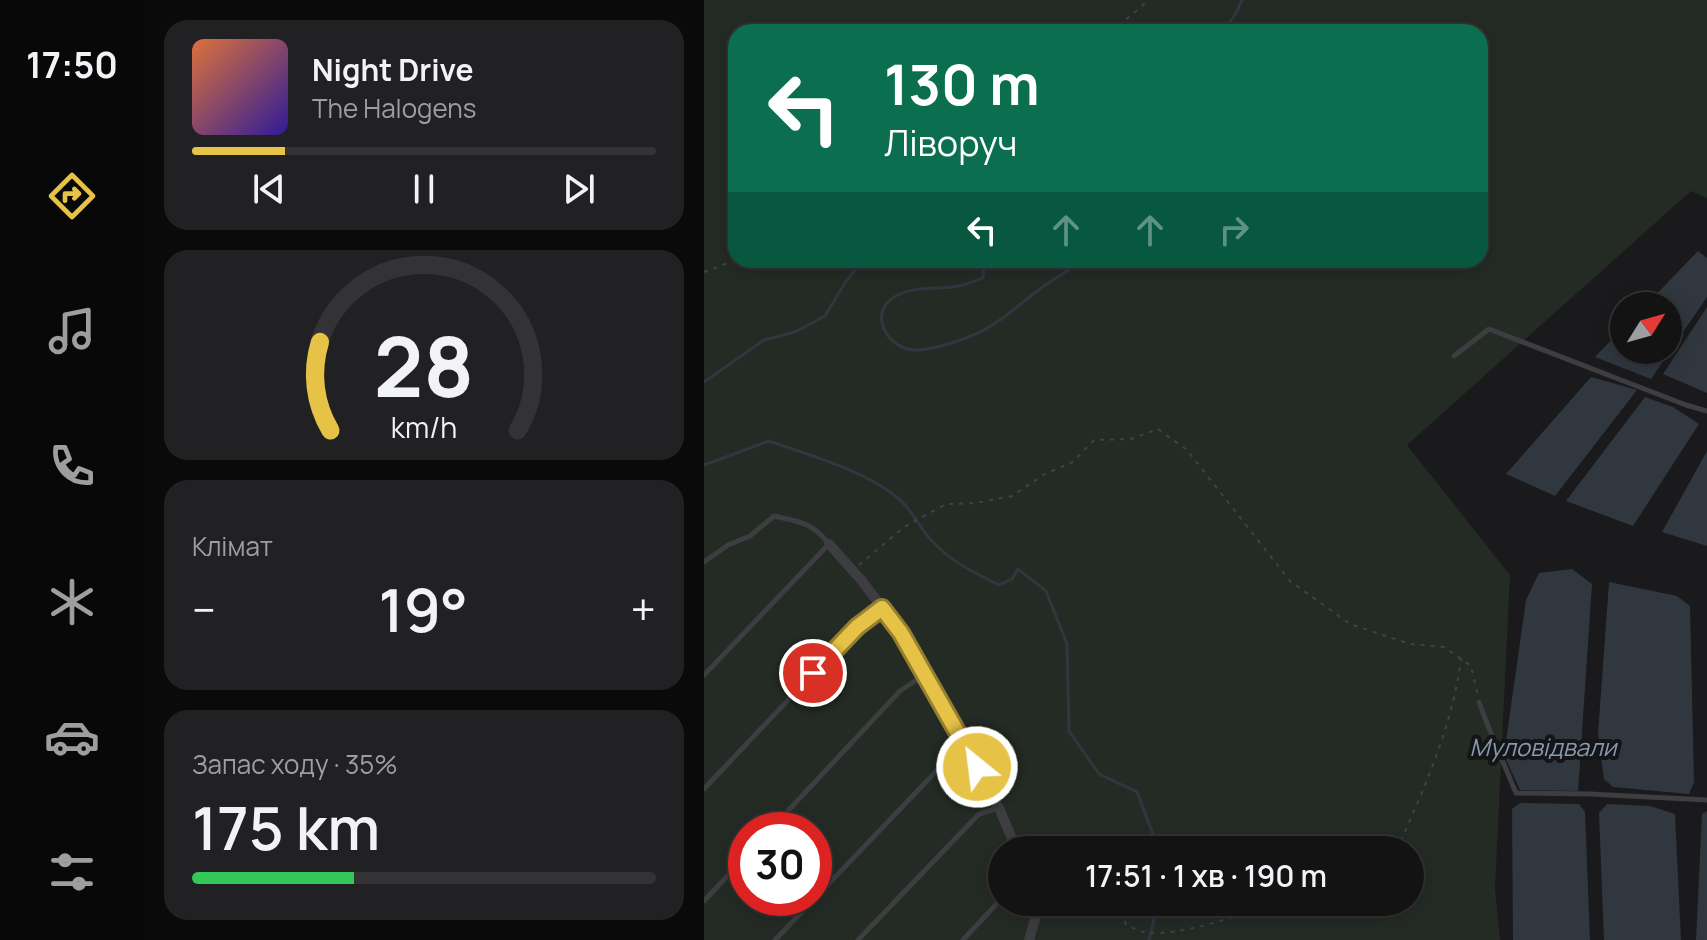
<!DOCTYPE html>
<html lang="uk">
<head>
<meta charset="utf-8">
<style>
	body { margin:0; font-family:Manrope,sans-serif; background:#212022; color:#f1f3f6; height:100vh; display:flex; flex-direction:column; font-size:30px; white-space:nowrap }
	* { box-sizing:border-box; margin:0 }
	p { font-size:26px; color:#9d9ea0 }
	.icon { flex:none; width:44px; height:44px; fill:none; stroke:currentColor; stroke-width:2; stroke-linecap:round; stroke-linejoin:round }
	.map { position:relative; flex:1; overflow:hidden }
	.sheet { display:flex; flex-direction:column; gap:20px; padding:20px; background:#0b0a0b; width:560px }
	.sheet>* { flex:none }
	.hud { position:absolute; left:24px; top:24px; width:760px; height:244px; border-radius:24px; box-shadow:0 4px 20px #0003,0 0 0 2px #333234; background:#0b6e4f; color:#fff; overflow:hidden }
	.needle { width:52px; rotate:53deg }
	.buttons { position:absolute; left:906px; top:292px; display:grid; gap:16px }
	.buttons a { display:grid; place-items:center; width:72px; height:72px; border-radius:50%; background:#141314; box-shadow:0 4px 20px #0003,0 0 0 2px #333234; font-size:40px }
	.speed { position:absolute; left:24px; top:812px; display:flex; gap:16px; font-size:40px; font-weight:700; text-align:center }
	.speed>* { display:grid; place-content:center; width:104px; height:104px; border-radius:50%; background:#141314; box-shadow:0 4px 20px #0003,0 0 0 2px #333234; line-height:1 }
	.speed .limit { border:12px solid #d22; background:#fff; color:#111 }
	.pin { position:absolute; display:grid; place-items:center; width:68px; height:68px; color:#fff; margin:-34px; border:4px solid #fff; border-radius:50%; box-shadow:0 2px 8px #0007 }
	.me { position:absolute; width:88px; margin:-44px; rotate:331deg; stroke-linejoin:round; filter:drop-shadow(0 0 6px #0008) }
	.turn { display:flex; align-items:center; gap:28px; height:168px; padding:0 24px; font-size:36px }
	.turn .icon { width:104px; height:104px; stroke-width:2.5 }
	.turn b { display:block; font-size:56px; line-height:68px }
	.lanes { display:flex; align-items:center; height:76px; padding:0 24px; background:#0003; justify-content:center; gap:40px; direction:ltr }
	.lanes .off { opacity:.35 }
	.big { font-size:60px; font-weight:600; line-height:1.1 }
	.sheet .tile { flex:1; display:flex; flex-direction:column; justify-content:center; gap:12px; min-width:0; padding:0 28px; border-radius:24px; background:#212022 }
	.sheet .dial { align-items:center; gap:0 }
	.dial svg { height:208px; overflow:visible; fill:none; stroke:#333234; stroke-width:7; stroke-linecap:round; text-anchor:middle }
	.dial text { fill:#f1f3f6; stroke:none }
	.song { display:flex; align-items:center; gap:24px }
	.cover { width:96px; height:96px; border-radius:12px; background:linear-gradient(135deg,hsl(20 70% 55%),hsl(250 70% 35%)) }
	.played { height:8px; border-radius:4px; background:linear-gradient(90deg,#e6c347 20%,#333234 20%) }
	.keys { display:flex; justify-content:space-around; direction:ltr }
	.heat { display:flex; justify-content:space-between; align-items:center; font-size:44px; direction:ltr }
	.charge { height:12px; border-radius:6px; background:linear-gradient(90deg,#34c759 35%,#333234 0) }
	.trip { position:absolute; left:284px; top:836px; width:436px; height:80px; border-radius:40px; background:#141314; box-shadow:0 4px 20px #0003,0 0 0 2px #333234; font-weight:600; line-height:80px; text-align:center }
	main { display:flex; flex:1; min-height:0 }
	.tab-bar { display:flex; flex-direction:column; width:144px; justify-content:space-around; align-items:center; background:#080808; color:#9d9ea0 }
	.tab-bar .icon { width:56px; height:56px }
	.tab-bar .current { color:#e6c347 }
	.tab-bar b { font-size:36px; color:#f1f3f6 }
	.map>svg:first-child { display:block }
	.green { fill:#242b25; fill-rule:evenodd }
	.water { fill:#30373f }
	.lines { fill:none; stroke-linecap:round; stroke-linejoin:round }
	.stream { stroke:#30373f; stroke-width:3 }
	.path { stroke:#414247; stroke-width:2; stroke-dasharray:4 6; stroke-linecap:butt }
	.lane { stroke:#3d3d42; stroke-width:5 }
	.street { stroke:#3d3d42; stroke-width:10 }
	.route-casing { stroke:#967f2e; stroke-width:20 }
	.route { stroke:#e6c347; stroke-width:14 }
	.labels { text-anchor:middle; stroke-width:8; stroke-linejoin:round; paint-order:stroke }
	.water-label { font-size:24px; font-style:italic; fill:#8799b2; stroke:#151417 }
</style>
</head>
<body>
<main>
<nav class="tab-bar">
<b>17:50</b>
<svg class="icon current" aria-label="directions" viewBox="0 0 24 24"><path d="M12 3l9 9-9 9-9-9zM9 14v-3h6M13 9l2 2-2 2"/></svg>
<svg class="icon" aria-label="music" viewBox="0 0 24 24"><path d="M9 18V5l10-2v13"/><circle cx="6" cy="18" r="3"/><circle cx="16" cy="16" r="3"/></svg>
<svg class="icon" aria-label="phone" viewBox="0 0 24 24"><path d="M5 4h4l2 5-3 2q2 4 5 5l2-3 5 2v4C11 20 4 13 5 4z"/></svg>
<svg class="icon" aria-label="climate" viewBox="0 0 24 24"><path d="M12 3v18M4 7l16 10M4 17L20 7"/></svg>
<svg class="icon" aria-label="car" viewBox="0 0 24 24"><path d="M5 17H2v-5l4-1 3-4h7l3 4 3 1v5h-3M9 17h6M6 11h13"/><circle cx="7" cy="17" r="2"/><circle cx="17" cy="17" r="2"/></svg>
<svg class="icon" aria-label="filters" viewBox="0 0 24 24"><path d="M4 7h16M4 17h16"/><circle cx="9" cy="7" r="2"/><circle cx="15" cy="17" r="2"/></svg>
</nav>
<section class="sheet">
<div class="tile">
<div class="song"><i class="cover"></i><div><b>Night Drive</b><p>The Halogens</p></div></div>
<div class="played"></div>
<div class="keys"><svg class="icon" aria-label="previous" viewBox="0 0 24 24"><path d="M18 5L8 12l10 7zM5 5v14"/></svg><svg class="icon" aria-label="pause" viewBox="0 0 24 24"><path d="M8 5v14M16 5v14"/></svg><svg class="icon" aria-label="next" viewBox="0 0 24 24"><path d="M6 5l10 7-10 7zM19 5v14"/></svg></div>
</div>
<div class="tile dial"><svg viewBox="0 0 100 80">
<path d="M14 69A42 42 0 1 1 86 69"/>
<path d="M14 69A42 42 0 0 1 10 35" stroke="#e6c347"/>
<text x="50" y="56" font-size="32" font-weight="700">28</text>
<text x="50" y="72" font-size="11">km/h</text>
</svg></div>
<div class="tile"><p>Клімат</p>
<div class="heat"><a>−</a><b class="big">19°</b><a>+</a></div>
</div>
<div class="tile"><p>Запас ходу · 35%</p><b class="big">175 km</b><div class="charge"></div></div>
</section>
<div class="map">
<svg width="1003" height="940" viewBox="0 0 1003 940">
	<rect width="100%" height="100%" fill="#1a191b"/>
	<path class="green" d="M0 0H1003V198L987 191 703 445 806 575 791 888 796 940H0ZM32 32H776V260H32ZM42 830H110V898H42ZM298 850H706V902H298Z"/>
	<path class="water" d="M994 251 1003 258V297L947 379 891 357 920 327V350H964V306H941Z
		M1003 307V393L959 374Z
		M887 377 933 390 851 496 802 474Z
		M941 397 969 407 995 424 929 526 862 501Z
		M1003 451V546L958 532Z
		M868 569 888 584 874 791 816 790 800 755 822 600 835 573Z
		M905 582 973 596 986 606 990 782 985 794 909 787 900 779 894 734Z
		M816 803 875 804 881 812 886 940H809L808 809Z
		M903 804 946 806 971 814 977 940H900L895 813Z
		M1003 811V940H992L998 814Z"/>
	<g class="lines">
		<path class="stream" d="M516 32C527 24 533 13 538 0
			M276 260 280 268 279 278C270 281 260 286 250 287 231 289 208 286 190 297 162 315 186 352 214 350 231 349 252 342 267 336 293 326 312 307 333 291 348 280 364 271 379 260
			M0 382 60 340 91 332 121 316 141 283 151 270 162 260
			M0 465 65 441C107 456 153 468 189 494 207 507 214 526 228 541 247 562 271 573 295 585L308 579 314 569 342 591 363 644 365 731 395 774 433 792 455 850
			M445 940 454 902"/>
		<path class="path" d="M407 32 445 0
			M0 272 32 260
			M155 565 200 527 242 504 272 503 308 496 341 474 369 462 390 440 427 439 454 429 483 450 586 581 646 624 706 644 740 647 767 666 774 696
			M693 850C720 788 749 726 757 658
			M415 902 422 925C428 927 434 931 440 932 471 937 535 918 562 902"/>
		<path class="lane" d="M750 356 785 329 982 405 1003 411
			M0 562 24 545 46 536 70 516C96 522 108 522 125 544L0 675
			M775 702 782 721 812 793 886 794 1003 800
			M0 789 153 627 178 608
			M66 830 196 691 220 675
			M0 901 42 856
			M71 940 242 761 261 747
			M154 940 275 814 294 808
			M259 940 298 898"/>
		<path class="street" d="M125 544 158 581 197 633 262 746 295 808 313 850
			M325 940 336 902"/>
	</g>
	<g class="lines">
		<defs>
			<path id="route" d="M109 673 153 627 178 608 197 633 273 767"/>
		</defs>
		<use href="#route" class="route-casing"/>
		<use href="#route" class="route"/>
	</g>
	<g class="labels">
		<g class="water-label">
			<text x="839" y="756">Муловідвали</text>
		</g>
	</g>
</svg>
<div class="buttons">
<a><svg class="needle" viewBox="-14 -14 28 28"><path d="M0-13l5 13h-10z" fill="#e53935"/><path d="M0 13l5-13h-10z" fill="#9d9ea0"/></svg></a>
</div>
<div class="speed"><div class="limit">30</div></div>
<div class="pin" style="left:109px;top:673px;background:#d93025"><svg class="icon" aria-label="arrive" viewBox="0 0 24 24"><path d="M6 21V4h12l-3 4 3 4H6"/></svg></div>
<svg class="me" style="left:273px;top:767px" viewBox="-20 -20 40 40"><circle r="17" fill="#e6c347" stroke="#fff" stroke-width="3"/><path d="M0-11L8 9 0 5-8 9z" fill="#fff"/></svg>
<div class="trip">17:51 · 1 хв · 190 m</div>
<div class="hud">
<div class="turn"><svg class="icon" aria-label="left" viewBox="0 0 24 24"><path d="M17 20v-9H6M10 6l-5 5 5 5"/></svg><div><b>130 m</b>Ліворуч</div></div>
<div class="lanes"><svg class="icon" aria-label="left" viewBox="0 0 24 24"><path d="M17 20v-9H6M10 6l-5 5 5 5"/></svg><svg class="icon off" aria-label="ahead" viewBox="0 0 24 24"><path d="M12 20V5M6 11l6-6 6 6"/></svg><svg class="icon off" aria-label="ahead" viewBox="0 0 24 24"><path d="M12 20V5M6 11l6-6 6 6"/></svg><svg class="icon off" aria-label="right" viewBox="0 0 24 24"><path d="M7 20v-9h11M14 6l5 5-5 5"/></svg></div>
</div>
</div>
</main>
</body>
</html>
